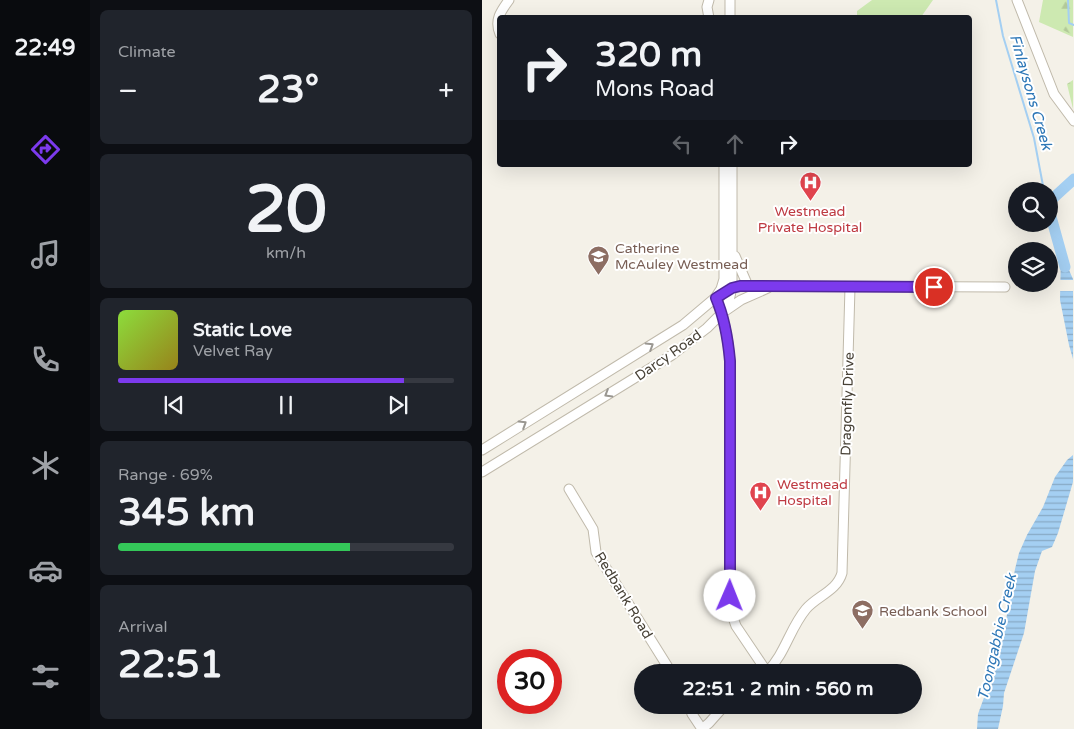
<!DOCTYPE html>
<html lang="en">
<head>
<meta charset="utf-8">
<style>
	body { margin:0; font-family:"Varela Round",sans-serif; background:#20242c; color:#f1f3f6; height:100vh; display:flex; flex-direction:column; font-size:19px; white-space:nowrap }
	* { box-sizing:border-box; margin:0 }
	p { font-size:16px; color:#9ea1a6 }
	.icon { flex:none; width:28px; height:28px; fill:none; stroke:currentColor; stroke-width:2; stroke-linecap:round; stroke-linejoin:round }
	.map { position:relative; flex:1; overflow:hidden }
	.sheet { display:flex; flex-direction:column; gap:10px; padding:10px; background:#0d0f14; width:392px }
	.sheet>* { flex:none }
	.guide { position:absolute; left:15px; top:15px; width:475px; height:152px; border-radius:5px; box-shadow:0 5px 20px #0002; background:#171b24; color:#f1f3f6; overflow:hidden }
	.tools { position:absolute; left:526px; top:182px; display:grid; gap:10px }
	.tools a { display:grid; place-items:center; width:50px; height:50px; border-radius:50%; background:#171b24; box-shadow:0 5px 20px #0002; font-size:25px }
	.speed { position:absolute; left:15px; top:649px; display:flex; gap:10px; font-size:25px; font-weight:700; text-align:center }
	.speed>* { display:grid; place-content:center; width:65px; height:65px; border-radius:50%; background:#171b24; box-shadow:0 5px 20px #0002; line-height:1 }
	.speed .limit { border:8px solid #d22; background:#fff; color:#111 }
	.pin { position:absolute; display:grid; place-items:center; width:42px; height:42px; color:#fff; margin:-21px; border:2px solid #fff; border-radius:50%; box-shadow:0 1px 5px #0007 }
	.me { position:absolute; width:55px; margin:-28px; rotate:1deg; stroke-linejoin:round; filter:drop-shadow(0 0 4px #0008) }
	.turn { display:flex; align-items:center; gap:18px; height:105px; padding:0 15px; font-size:22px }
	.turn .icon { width:65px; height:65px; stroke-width:2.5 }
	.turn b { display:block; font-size:35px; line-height:42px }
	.lanes { display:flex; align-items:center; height:48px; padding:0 15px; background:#0003; justify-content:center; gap:25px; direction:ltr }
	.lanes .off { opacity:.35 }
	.big { font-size:38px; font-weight:700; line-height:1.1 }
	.sheet .card { flex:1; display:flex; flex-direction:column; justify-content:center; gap:8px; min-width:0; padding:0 18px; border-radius:8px; background:#20242c }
	.sheet .dial { align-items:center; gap:0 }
	.dial b { font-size:65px; line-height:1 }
	.song { display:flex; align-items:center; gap:15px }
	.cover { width:60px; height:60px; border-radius:8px; background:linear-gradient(135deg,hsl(90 70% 55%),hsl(50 70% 35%)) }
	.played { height:5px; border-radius:2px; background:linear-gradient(90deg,#7c3aed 85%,#363941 85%) }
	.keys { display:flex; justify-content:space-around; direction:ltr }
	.heat { display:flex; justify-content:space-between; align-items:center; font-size:28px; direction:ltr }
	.charge { height:8px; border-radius:4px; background:linear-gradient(90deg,#34c759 69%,#363941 0) }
	.trip { position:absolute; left:152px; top:664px; width:288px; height:50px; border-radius:25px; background:#171b24; box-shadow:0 5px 20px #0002; font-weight:700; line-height:50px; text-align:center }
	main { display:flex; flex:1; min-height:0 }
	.menu { display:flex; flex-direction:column; width:90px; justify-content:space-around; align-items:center; background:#090b0e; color:#9ea1a6 }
	.menu .icon { width:35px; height:35px }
	.menu .active { color:#7c3aed }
	.menu b { font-size:22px; color:#f1f3f6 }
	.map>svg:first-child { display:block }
	.green { fill:#cde9b1 }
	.forest { fill:url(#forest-firs) }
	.water { fill:url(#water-rules) }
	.pier { fill:#f4f1e8 }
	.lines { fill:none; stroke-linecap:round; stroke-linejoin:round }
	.stream { stroke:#a4cff2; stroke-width:2 }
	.river { stroke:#a4cff2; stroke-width:11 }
	.minor-casing { stroke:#c0baab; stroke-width:11 }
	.minor { stroke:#fff; stroke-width:9 }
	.oneway { stroke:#9a9791 }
	.route-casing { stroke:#51269a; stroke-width:12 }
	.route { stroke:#7c3aed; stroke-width:9 }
	.labels { text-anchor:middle; stroke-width:4; stroke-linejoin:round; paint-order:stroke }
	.health-label { font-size:14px; fill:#be3a42; stroke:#fff }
	.education-label { font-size:14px; fill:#785e54; stroke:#fff; text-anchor:start }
	.street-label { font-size:14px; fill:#484237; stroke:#fff }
	.water-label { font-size:15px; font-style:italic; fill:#2d77b7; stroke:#fff }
</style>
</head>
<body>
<main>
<nav class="menu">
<b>22:49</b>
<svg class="icon active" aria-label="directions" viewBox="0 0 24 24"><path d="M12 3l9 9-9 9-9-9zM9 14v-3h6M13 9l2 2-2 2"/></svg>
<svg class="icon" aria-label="music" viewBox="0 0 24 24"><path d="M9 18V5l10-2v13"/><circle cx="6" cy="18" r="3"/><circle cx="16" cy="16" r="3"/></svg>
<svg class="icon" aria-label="phone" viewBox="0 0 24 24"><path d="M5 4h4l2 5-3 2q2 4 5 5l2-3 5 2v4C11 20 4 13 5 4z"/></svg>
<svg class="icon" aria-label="climate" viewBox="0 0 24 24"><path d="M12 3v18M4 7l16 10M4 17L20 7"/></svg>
<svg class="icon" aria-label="car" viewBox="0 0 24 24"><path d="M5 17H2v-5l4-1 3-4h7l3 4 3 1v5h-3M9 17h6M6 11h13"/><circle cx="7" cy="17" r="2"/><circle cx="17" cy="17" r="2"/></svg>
<svg class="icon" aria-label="filters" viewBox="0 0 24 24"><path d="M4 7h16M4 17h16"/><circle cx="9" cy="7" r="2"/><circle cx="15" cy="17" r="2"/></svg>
</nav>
<section class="sheet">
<div class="card"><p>Climate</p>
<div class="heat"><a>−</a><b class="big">23°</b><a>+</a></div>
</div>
<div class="card dial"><b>20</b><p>km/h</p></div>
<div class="card">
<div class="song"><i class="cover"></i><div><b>Static Love</b><p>Velvet Ray</p></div></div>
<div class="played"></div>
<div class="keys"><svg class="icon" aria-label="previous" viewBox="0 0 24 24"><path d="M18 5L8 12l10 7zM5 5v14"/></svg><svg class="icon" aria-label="pause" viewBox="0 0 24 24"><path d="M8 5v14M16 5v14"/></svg><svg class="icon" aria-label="next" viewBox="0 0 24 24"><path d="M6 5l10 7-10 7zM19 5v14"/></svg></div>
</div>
<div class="card"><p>Range · 69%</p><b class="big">345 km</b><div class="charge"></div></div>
<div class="card"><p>Arrival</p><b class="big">22:51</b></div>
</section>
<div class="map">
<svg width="592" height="729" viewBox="0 0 592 729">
	<defs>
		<pattern id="forest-firs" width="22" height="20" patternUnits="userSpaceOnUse" patternTransform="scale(1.25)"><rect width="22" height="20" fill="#cde9b1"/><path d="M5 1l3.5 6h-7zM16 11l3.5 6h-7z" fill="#b2c999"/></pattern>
		<pattern id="water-rules" width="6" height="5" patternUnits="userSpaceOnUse" patternTransform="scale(1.25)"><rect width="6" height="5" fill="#a4cff2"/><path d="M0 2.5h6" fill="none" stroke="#88aac5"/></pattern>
	</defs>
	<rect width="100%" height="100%" fill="#f4f1e8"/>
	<path class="green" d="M390 0H451L439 17H375V11Z
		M561 0H591V37L557 22Z"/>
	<path class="forest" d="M578 0H591V35L579 29Z
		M591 80V109L585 84Z"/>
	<path class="water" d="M579 252 591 279V359L587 345 578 300Z
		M591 455V482L576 533 570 547 560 551 553 571 542 633 522 693 521 706 516 729H495L496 714 504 692 509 658 519 638 524 620 533 569 537 553 545 535 561 507 573 477 585 460Z"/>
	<path class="pier" d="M576 280H591V291H575Z"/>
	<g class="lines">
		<path class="stream" d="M514 0 521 36 552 138 562 191
			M586 0 587 23 592 25"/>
		<path class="river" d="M568 201 592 179
			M568 213 583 267"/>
		<defs>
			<path id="minor" d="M227 0 225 7 227 18
				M535 0 572 94 592 121
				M248 18V0
				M18 34C12 20 19 11 27 0
				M253 256 266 286
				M246 290 250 287 266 286 523 287
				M233 298C243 319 246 339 248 361V609L254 626 285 672
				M243 311 259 300 286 288
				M0 450 201 325 233 298 239 289 242 279V165
				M0 472 190 355 225 328 240 313 247 301 250 287V165
				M87 489 111 529 114 552 189 672
				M285 672C303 654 308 628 324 609 335 596 355 591 360 573L368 287
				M207 705 210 714 220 729
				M220 729 227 723 243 705"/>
		</defs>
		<use href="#minor" class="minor-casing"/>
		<use href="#minor" class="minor"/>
	</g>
	<defs><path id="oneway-chevron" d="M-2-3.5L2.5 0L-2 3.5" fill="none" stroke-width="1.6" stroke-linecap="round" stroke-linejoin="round" transform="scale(1.25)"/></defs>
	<g class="oneway">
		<use href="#oneway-chevron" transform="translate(168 346) rotate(-32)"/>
		<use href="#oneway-chevron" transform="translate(126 394) rotate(149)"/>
		<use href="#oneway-chevron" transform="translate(41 424) rotate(-32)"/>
	</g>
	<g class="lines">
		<defs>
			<path id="route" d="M248 596V361C246 339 243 319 234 298L250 288 258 286 452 287"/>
		</defs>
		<use href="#route" class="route-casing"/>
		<use href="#route" class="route"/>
	</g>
	<defs>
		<symbol id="hospital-pin" viewBox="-11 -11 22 30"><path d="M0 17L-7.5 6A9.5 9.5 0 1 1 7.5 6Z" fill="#e0444e" stroke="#fff"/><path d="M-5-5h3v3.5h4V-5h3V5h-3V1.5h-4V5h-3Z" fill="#fff"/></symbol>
		<symbol id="school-pin" viewBox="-11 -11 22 30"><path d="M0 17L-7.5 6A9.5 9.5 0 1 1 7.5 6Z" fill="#8d6e63" stroke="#fff"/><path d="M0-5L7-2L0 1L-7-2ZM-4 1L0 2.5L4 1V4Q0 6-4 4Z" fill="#fff"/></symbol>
	</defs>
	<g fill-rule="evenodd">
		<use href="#hospital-pin" x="316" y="170" width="25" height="34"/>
		<use href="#school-pin" x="104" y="244" width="25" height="34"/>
		<use href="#hospital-pin" x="266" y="480" width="25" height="34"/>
		<use href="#school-pin" x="368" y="598" width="25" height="34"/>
	</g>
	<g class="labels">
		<g class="health-label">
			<text x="328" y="216">Westmead<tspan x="328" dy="16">Private Hospital</tspan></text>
			<text x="295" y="489" text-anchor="start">Westmead<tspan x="295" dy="16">Hospital</tspan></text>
		</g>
		<g class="education-label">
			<text x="133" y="253">Catherine<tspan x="133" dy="16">McAuley Westmead</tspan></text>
			<text x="397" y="616">Redbank School</text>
		</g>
		<g class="street-label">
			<text transform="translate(186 355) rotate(-35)" y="5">Darcy Road</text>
			<text transform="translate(365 404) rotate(-88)" y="5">Dragonfly Drive</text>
			<text transform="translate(142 595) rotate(59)" y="5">Redbank Road</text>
		</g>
		<g class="water-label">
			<text transform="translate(549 92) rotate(74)" y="5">Finlaysons Creek</text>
			<text transform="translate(515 637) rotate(-77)" y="5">Toongabbie Creek</text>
		</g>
	</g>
</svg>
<div class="tools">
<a><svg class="icon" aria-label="search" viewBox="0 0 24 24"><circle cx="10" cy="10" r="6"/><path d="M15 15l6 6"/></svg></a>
<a><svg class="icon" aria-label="layers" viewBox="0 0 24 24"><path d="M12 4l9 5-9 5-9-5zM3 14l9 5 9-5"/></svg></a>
</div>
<div class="speed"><div class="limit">30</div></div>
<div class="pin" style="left:452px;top:287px;background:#d93025"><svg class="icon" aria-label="arrive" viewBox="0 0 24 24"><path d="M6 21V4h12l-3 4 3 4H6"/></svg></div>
<svg class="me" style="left:248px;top:596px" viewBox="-20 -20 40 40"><circle r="19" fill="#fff"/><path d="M0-13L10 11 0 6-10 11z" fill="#7c3aed"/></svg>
<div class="trip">22:51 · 2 min · 560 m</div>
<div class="guide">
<div class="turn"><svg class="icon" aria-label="right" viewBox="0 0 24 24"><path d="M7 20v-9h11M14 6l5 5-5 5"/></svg><div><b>320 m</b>Mons Road</div></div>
<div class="lanes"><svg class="icon off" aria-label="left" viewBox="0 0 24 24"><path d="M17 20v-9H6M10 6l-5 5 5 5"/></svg><svg class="icon off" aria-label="ahead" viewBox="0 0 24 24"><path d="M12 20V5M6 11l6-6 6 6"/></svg><svg class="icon" aria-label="right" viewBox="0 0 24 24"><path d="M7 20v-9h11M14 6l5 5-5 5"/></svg></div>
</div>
</div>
</main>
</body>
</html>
